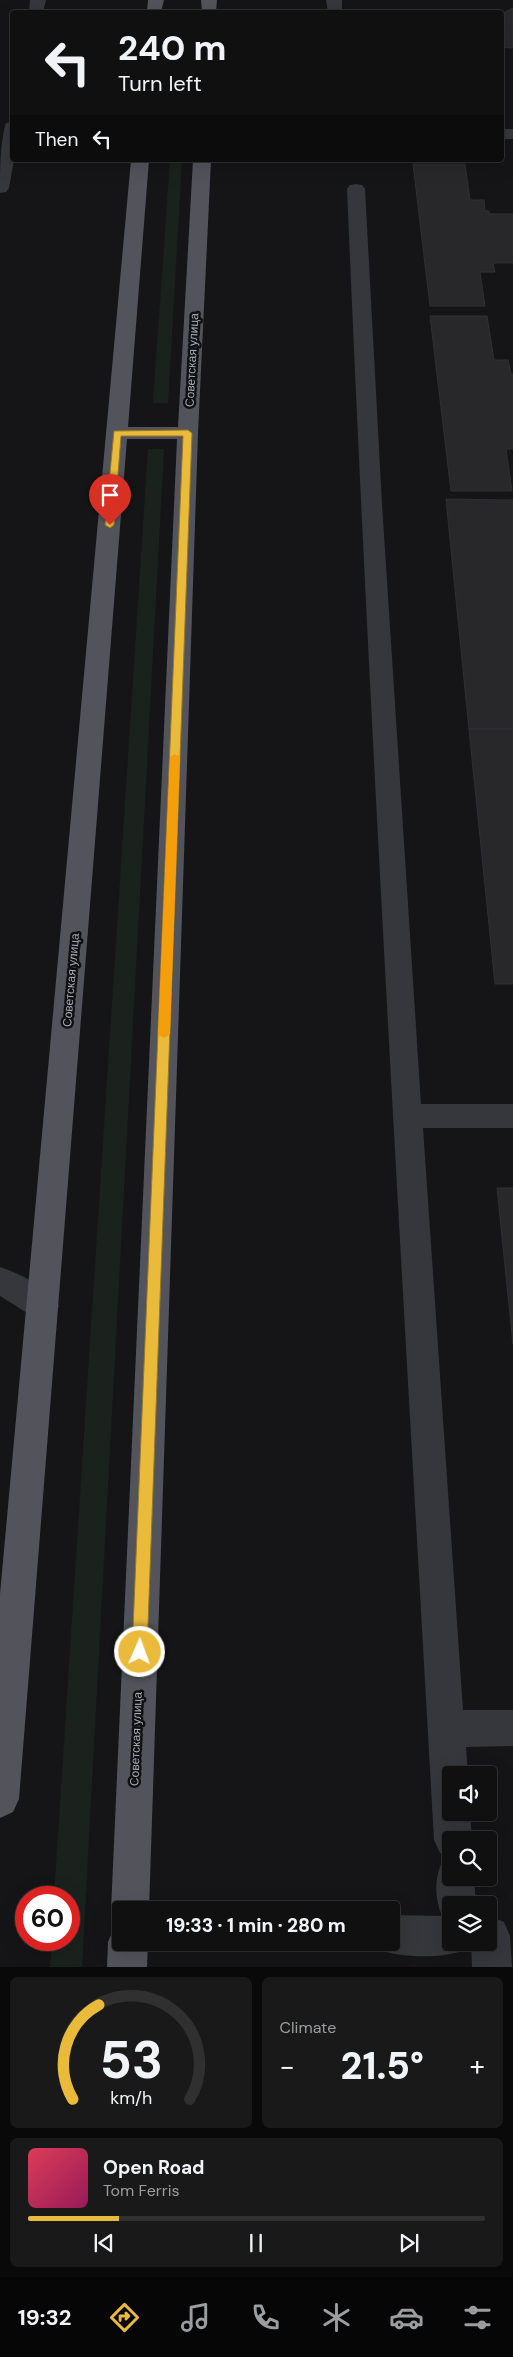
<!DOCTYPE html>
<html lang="en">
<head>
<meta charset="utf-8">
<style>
	body { margin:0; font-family:"DM Sans",sans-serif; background:#19191a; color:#f1f3f6; height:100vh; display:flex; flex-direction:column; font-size:19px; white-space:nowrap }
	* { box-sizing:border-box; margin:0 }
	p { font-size:16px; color:#9c9d9f }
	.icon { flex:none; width:28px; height:28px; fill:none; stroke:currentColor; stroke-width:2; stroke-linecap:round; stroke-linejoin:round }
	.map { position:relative; height:1967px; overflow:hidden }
	.side { display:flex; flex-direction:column; gap:10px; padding:10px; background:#090909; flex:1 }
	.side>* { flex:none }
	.hud { position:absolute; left:10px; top:10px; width:494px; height:152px; border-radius:5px; box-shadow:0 5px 20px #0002,0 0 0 1px #303031; background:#101011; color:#f1f3f6; overflow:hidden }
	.tools { position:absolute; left:442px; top:1766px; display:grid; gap:10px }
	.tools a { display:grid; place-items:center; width:55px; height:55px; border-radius:5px; background:#101011; box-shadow:0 5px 20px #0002,0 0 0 1px #303031; font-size:25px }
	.speed { position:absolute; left:15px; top:1886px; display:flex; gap:10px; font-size:25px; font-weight:700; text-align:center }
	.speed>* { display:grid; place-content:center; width:65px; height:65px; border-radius:50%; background:#101011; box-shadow:0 5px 20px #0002,0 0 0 1px #303031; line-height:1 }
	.speed .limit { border:8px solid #d22; background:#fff; color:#111 }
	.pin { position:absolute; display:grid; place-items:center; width:42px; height:42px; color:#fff; margin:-51px -21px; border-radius:50% 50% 50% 0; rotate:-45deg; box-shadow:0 0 5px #0007 }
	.pin .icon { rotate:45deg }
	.me { position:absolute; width:55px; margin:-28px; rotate:2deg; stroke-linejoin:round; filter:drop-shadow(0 0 4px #0008) }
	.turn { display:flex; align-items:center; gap:18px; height:105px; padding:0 25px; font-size:22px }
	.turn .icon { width:65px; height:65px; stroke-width:2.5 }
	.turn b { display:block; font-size:35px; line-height:42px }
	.then { display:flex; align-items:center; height:48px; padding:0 25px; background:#0003; gap:10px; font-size:19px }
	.big { font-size:38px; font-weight:800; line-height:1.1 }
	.side .tile { flex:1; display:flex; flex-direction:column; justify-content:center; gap:8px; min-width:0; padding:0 18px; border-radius:8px; background:#19191a }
	.side .dial { align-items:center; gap:0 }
	.dial svg { height:130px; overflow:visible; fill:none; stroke:#303031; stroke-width:7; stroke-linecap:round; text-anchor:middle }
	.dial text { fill:#f1f3f6; stroke:none }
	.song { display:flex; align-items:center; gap:15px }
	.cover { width:60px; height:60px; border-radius:8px; background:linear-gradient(135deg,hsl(350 70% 55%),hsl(330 70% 35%)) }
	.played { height:5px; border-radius:2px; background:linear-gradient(90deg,#eaba3a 20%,#303031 20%) }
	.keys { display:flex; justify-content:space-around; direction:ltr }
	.heat { display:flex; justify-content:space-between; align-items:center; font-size:28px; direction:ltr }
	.side .tiles { flex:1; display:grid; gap:10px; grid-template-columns:1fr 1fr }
	.tile:last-child { grid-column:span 2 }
	.trip { position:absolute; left:112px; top:1901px; width:288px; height:50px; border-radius:5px; background:#101011; box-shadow:0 5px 20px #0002,0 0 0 1px #303031; font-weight:800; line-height:50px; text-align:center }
	.menu { display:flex; height:80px; justify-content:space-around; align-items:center; background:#060607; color:#9c9d9f }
	.menu .icon { width:35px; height:35px }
	.menu .on { color:#eaba3a }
	.menu b { font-size:22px; color:#f1f3f6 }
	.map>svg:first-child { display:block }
	.green { fill:#1b221d }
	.building { fill:#28282b; stroke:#302f33 }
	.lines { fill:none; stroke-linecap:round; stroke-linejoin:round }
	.minor { fill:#36373c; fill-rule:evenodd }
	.major { fill:#53545b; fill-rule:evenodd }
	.route { fill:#eaba3a; stroke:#987926 }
	.slow { fill:#f59e0b }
	.labels { text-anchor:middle; stroke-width:5; stroke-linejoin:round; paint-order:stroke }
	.street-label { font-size:12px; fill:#a8abb7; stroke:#101012 }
</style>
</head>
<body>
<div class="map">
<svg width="513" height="1967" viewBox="0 0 513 1967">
	<rect width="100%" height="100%" fill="#151517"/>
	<path class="green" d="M170 160H182L168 403H153Z
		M148 449H164L82 1967H50L52 1940H69V1898L54 1897Z"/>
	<path class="building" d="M513 8V48L501 47V14Z
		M413 164H465L470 200H484L485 211H489L490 214H513V263H493L495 272H480L485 306H430Z
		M430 316H487L494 360H508L511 374H513V449H506L512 491H451Z
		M446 499 513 500V729H469Z
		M469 729H513V984H495Z
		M497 1188H513V1344Z"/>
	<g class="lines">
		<path class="minor" d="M30 0H46L43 12H29Z
			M326 0H342V12H328Z
			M12 122 14 160 9 188 6 192 0 193C0 173 0 141 6 123Z
			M501 129H513V139H501Z
			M356 184 362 185 365 189 382 504 421 1104H513V1128H423L463 1710H513V1746L466 1747 468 1775H451V1812H470L472 1840H451V1858L440 1853 434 1840C403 1290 370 740 347 189L350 185Z
			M0 1267C19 1273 50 1288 59 1306L54 1316 43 1320 32 1316 0 1296Z
			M451 1860V1878H474L476 1905H451V1942H468L465 1950C442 1959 400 1958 377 1949L375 1942H391V1915L442 1916C435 1899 434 1882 441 1864Z
			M490 1916 504 1922 510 1936 512 1967H472L471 1942H489Z"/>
		<path class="major" d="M148 0H164L161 12H147Z
			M201 0H217L216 12H202Z
			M131 160H149L128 427H178L193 160H211L198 433 149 1910H121V1942H148L147 1967H107L108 1942 114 1928 120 1925 116 1924 111 1910 177 439H127L19 1799 13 1812 0 1818V1594Z"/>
	</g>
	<path class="route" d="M188 430 192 433 147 1652 145 1657 140 1659 135 1657 132 1652 183 436H121L114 525 110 528 105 525 114 431Z"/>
	<path class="slow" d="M175 754 180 757 170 1034 164 1038 158 1034 170 757Z"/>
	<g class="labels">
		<g class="street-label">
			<text transform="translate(192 360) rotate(-87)" y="4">Советская улица</text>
			<text transform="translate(71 980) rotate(-85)" y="4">Советская улица</text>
			<text transform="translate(136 1739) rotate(-88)" y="4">Советская улица</text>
		</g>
	</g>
</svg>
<div class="tools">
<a><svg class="icon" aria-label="sound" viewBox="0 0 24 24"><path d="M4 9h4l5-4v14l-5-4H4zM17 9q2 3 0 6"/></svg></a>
<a><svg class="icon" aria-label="search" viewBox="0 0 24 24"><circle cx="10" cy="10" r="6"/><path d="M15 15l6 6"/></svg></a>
<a><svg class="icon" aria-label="layers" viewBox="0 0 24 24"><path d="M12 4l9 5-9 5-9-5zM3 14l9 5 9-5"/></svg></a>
</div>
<div class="speed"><div class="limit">60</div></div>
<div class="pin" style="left:110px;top:525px;background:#d93025"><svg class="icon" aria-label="arrive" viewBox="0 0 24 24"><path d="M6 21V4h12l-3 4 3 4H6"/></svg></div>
<svg class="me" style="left:140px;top:1652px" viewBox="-20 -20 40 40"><circle r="17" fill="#eaba3a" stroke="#fff" stroke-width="3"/><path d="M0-11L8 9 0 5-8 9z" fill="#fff"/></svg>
<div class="trip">19:33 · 1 min · 280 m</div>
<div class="hud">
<div class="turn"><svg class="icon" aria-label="left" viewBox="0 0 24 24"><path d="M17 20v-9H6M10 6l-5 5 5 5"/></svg><div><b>240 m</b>Turn left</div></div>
<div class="then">Then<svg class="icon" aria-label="left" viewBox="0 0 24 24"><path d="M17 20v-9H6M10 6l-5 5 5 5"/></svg></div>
</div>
</div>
<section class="side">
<div class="tiles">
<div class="tile dial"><svg viewBox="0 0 100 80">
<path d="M14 69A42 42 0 1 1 86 69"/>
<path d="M14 69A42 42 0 0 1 30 11" stroke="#eaba3a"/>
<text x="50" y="56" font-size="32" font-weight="700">53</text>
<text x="50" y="72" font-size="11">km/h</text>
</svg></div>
<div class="tile"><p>Climate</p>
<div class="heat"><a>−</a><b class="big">21.5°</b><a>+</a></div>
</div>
<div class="tile">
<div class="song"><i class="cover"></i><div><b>Open Road</b><p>Tom Ferris</p></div></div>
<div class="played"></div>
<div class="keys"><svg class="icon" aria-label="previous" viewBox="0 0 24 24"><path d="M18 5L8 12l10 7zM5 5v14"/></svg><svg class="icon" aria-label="pause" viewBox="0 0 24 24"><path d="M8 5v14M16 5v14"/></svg><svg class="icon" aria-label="next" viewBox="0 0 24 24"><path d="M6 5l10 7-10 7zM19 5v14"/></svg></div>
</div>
</div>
</section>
<nav class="menu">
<b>19:32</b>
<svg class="icon on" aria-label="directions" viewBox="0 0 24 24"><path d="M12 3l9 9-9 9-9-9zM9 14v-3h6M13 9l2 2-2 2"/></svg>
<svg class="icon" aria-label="music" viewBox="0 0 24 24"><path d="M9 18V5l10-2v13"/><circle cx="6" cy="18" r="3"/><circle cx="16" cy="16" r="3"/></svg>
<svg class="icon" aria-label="phone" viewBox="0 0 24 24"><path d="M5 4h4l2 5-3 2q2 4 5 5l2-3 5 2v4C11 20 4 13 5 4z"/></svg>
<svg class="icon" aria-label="climate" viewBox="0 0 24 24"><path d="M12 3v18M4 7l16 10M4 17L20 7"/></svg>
<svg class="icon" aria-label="car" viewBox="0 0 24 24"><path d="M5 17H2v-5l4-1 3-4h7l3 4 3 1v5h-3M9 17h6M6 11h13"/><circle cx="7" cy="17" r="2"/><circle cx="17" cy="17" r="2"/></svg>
<svg class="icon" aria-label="filters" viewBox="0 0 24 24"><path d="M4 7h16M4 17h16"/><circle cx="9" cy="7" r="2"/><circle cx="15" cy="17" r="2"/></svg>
</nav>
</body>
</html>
